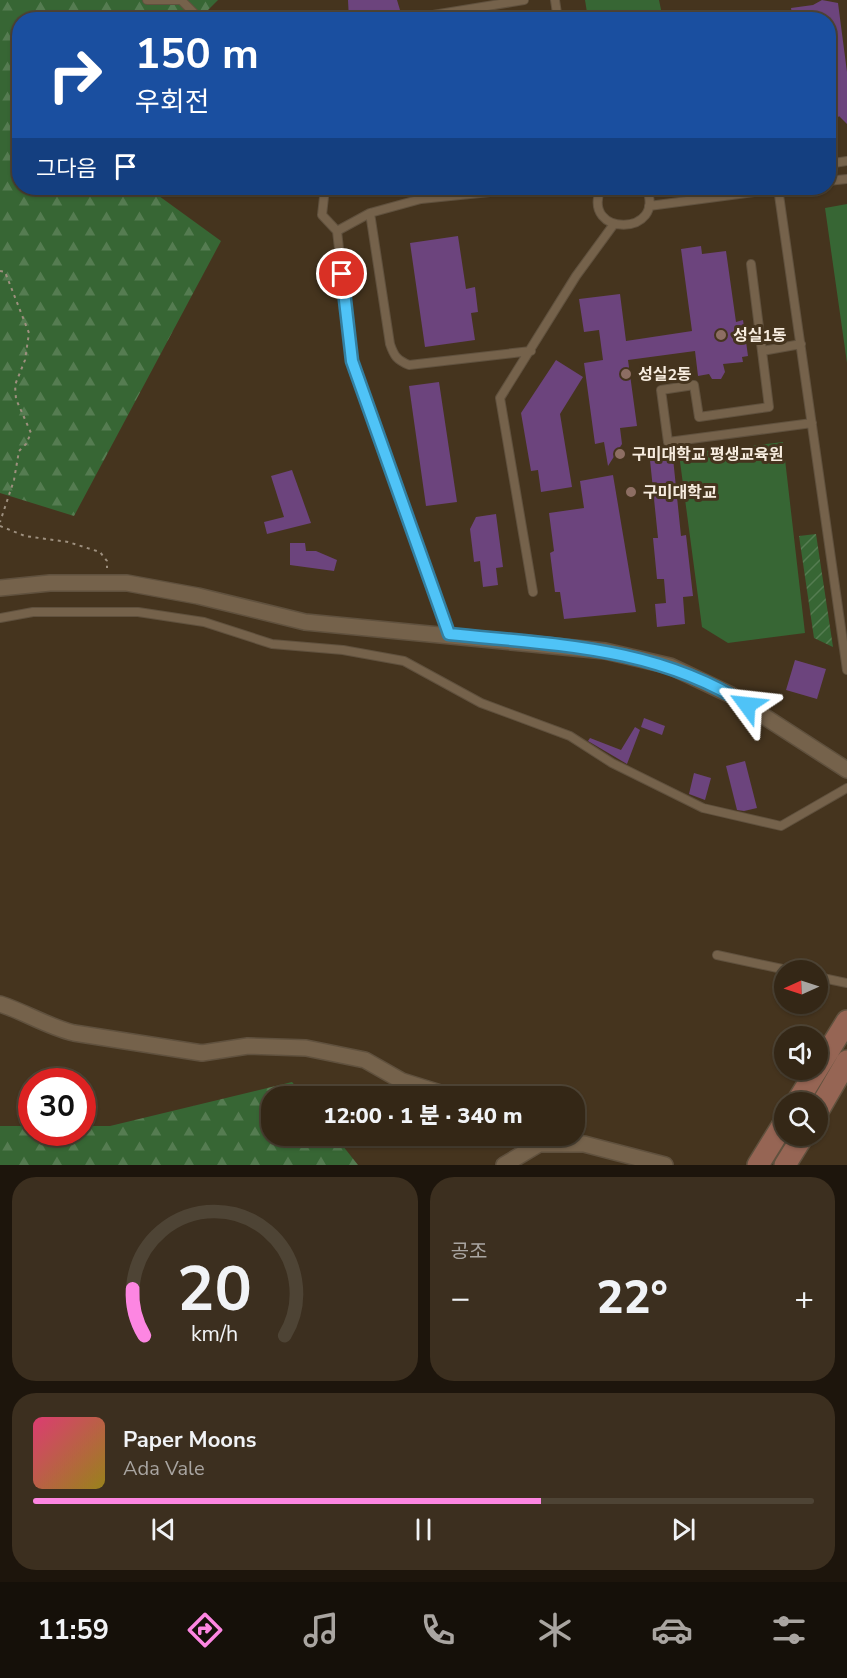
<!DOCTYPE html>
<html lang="ko">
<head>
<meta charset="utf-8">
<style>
	body { margin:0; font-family:"Nunito Sans","Noto Sans KR",sans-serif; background:#3c2f1f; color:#f1f3f6; height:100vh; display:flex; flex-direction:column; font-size:22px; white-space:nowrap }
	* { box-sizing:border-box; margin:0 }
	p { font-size:20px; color:#a9a5a1 }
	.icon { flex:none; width:33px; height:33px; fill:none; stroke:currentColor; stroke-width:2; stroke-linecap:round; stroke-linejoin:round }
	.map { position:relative; height:1165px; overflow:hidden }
	.sheet { display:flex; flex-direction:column; gap:12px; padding:12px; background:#1d150c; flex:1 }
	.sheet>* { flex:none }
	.top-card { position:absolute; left:12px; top:12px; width:824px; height:183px; border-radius:24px; box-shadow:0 2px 4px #0004,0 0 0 2px #4e4435; background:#1a4fa0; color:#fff; overflow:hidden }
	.needle { width:39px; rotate:267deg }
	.controls { position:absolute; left:774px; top:960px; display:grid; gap:12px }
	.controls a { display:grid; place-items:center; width:54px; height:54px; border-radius:50%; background:#342716; box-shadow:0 2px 4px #0004,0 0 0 2px #4e4435; font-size:30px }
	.speed { position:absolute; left:18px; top:1068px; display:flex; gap:12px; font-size:30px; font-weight:700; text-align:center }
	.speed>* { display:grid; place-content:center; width:78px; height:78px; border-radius:50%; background:#342716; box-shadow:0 2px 4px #0004,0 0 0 2px #4e4435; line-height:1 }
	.speed .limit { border:9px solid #d22; background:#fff; color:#111 }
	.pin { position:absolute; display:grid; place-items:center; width:51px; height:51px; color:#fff; margin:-26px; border:3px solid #fff; border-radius:50%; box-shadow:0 2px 6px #0007 }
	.me { position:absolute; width:66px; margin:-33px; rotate:300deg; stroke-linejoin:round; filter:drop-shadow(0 0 4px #0008) }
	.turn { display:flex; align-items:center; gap:21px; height:126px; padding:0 24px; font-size:27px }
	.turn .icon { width:78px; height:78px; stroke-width:2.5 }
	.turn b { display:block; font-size:42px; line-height:51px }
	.then { display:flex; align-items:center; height:57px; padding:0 24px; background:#0003; gap:12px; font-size:22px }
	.big { font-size:45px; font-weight:800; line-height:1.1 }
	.sheet .tile { flex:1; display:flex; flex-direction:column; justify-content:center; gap:9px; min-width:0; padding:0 21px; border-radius:24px; background:#3c2f1f }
	.sheet .dial { align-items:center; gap:0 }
	.dial svg { height:156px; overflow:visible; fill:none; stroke:#4e4435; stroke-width:7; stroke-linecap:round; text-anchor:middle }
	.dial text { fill:#f1f3f6; stroke:none }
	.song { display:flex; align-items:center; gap:18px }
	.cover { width:72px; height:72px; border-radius:9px; background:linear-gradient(135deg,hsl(340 70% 55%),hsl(50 70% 35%)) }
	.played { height:6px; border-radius:3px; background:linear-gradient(90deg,#fd86e2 65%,#4e4435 65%) }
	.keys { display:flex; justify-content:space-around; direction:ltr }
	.heat { display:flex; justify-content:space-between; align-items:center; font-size:33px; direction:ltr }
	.sheet .tiles { flex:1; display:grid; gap:12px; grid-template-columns:1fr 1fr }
	.tile:last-child { grid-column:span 2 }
	.trip { position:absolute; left:261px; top:1086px; width:324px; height:60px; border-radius:24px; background:#342716; box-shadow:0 2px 4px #0004,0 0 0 2px #4e4435; font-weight:800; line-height:60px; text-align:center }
	.tab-bar { display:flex; height:96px; justify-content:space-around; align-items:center; background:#151009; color:#a9a5a1 }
	.tab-bar .icon { width:42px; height:42px }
	.tab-bar .active { color:#fd86e2 }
	.tab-bar b { font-size:27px; color:#f1f3f6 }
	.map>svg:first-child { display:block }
	.forest { fill:url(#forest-firs) }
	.garden { fill:url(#garden-furrows) }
	.pitch { fill:#376634 }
	.building { fill:#6c447d }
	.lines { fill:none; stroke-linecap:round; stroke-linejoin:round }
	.lane-casing { stroke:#60513e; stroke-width:10 }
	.street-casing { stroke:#60513e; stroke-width:18 }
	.secondary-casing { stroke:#60513e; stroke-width:24 }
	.path { stroke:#9e907f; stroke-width:2; stroke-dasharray:3 4.5; stroke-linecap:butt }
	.lane { stroke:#75624b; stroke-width:8 }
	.street { stroke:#75624b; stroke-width:15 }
	.secondary { stroke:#966554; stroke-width:21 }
	.route-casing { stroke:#337fa1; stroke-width:15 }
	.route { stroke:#4fc3f7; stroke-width:10 }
	.education-dot { fill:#8d6e63; stroke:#45341e; stroke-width:2 }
	.labels { text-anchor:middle; stroke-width:6; stroke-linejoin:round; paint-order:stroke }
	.poi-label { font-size:16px; font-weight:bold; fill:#f7ecdf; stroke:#45341e; text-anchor:start }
</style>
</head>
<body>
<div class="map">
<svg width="847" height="1165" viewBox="0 0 847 1165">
	<defs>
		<pattern id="forest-firs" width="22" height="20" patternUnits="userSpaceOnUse" patternTransform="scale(1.5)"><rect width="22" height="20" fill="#376634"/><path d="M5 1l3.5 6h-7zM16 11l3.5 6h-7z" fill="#557c51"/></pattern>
		<pattern id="garden-furrows" width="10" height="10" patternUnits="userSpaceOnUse" patternTransform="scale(1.5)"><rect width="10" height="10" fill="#376634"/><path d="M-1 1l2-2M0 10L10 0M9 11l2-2" fill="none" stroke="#557c51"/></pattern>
	</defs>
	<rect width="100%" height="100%" fill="#45341e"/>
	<path class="forest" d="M0 0H218L199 19 20 20V188H148L221 241 74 516 0 493Z
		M292 1082 304 1096H272V1136H335L358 1165H0V1126H31L32 1132H82L83 1126H110Z"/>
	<path class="garden" d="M816 534 833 647 814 638 799 536Z"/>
	<path class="pitch" d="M585 0H659L663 19H588Z
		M847 204V363L825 208Z
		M783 442 805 633 728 643 702 627 679 454Z"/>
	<path class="building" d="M348 0H397L403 20H349Z
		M822 0 838 3 847 72V124L839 116 828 131V20H793L791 8 813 5Z
		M458 236 466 289 475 287 478 312 471 313 475 340 425 347 410 243Z
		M701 246 702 254 726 251 736 322 743 320 748 356 742 357 743 362 723 364 725 372 721 379H712L709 374 698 376 695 351 628 360 637 426 620 428 622 444 608 466 604 442 595 444 584 363 603 360 599 330 584 332 579 299 620 294 626 341 692 331 681 249Z
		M556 360 583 377 560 414 572 487 541 492 538 470 531 471 521 413Z
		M439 382 457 502 426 506 409 386Z
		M673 458 681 536 686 535 693 596 683 597 685 624 657 627 655 604 666 603 664 579H657L653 538H658L650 460Z
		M292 470 311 523 267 534 264 522 284 517 271 476Z
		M613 475 636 612 564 619 560 592H555L550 553 554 551 549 513 584 508 580 481Z
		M496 514 503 567 496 568 498 585 483 587 480 561 474 562 470 529 476 517Z
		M290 543H305L306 551H316L337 560 334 571 290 565Z
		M795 660 826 669 817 699 786 690Z
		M644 718 665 726 662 735 641 727Z
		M635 727 640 730 627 764 588 741 590 738 621 750Z
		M745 761 757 808 744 811 737 810 726 766Z
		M694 773 711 778 705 800 689 794Z"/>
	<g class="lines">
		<defs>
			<path id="lane" d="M147 0H181L201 20
				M555 0 558 20
				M426 20 427 16 524 0
				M828 164 847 161
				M828 181 847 179
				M325 188 322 215 337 231 370 213
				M419 188 421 199
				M601 188C580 238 668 236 646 188
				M778 188 847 670
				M649 206 785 188
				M337 231 352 361 449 634
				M751 264 769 407 699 417 694 385 661 390 668 442 812 423
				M531 351 409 365C397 360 394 356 390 344L370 213 421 199 531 188
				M762 351 801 344
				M533 592 500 398 576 276 614 224
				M0 618 33 612H138L204 622 272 644 343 650 404 661 481 703 570 736 612 763 703 808 781 826 847 788
				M717 955 787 970
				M818 977 847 983"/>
			<path id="street" d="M0 588 50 583H127L198 596 305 622 605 651 670 666 731 695 847 770
				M0 1004C25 1012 48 1027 74 1033L202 1053 248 1046 306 1048 365 1060 402 1081 450 1096
				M514 1136 539 1144H584L665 1165
				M504 1165 539 1144"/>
			<path id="secondary" d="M797 1102 847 1021
				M818 1111 847 1061
				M758 1165 784 1123
				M785 1165 803 1136"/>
		</defs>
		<use href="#lane" class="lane-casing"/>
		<use href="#street" class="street-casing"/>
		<use href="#secondary" class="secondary-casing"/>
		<path class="path" d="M0 271 5 272 29 333 25 360 15 385 16 399 31 433 26 444 19 451 14 480 0 522
			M0 526 25 536 68 542 100 552 107 561V568"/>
		<use href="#lane" class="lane"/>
		<use href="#street" class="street"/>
		<use href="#secondary" class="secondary"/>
	</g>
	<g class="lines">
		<defs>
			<path id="route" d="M342 274 352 361 449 634C554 645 655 646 747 705"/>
		</defs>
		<use href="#route" class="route-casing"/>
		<use href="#route" class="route"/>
	</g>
	<g class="education-dot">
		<circle cx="721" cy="335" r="6"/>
		<circle cx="626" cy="374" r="6"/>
		<circle cx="620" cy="454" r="6"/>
		<circle cx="631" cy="492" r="6"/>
	</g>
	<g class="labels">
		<g class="poi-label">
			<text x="733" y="341">성실1동</text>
			<text x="638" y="380">성실2동</text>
			<text x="632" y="460">구미대학교 평생교육원</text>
			<text x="643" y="498">구미대학교</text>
		</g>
	</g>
</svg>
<div class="controls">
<a><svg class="needle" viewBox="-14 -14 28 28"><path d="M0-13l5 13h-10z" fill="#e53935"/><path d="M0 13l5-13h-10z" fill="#a9a5a1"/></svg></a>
<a><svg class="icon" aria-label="sound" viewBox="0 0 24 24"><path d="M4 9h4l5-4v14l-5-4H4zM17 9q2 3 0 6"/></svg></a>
<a><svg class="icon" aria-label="search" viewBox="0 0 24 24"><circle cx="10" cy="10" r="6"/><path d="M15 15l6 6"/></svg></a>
</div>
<div class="speed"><div class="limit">30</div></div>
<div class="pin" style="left:342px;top:274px;background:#d93025"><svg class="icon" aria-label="arrive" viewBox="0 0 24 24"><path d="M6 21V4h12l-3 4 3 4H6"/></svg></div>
<svg class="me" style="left:747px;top:705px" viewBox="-20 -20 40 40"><path d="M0-17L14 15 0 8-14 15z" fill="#4fc3f7" stroke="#fff" stroke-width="4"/></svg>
<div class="trip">12:00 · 1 분 · 340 m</div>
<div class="top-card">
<div class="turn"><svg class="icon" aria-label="right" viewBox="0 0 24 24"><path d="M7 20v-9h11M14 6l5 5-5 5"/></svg><div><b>150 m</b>우회전</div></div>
<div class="then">그다음<svg class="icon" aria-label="arrive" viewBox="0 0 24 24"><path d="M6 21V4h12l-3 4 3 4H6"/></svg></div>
</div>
</div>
<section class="sheet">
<div class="tiles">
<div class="tile dial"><svg viewBox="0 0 100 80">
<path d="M14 69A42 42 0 1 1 86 69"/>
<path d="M14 69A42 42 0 0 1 8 45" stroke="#fd86e2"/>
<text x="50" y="56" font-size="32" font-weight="700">20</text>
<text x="50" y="72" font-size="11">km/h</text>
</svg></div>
<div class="tile"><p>공조</p>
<div class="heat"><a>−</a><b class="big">22°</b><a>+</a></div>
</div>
<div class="tile">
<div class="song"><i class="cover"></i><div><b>Paper Moons</b><p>Ada Vale</p></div></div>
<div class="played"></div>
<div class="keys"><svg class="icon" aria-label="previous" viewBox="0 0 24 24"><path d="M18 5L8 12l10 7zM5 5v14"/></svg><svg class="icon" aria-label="pause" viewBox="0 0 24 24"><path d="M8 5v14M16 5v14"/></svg><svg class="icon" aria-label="next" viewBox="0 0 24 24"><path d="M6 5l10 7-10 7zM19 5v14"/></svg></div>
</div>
</div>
</section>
<nav class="tab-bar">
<b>11:59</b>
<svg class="icon active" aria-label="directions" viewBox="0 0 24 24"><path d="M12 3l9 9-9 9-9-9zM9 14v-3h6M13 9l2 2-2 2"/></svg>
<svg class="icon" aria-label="music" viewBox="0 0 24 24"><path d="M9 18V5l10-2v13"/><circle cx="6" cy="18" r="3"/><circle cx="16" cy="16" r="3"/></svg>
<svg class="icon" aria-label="phone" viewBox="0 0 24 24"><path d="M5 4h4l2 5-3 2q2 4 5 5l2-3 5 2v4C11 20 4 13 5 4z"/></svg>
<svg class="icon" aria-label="climate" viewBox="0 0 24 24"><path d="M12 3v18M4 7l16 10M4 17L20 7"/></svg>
<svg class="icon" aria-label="car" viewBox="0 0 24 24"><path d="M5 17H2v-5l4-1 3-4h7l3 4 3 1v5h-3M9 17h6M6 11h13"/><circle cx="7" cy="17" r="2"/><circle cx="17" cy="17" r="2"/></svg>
<svg class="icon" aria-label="filters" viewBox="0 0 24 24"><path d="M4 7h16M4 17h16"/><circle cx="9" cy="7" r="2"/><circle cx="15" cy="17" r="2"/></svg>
</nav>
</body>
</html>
